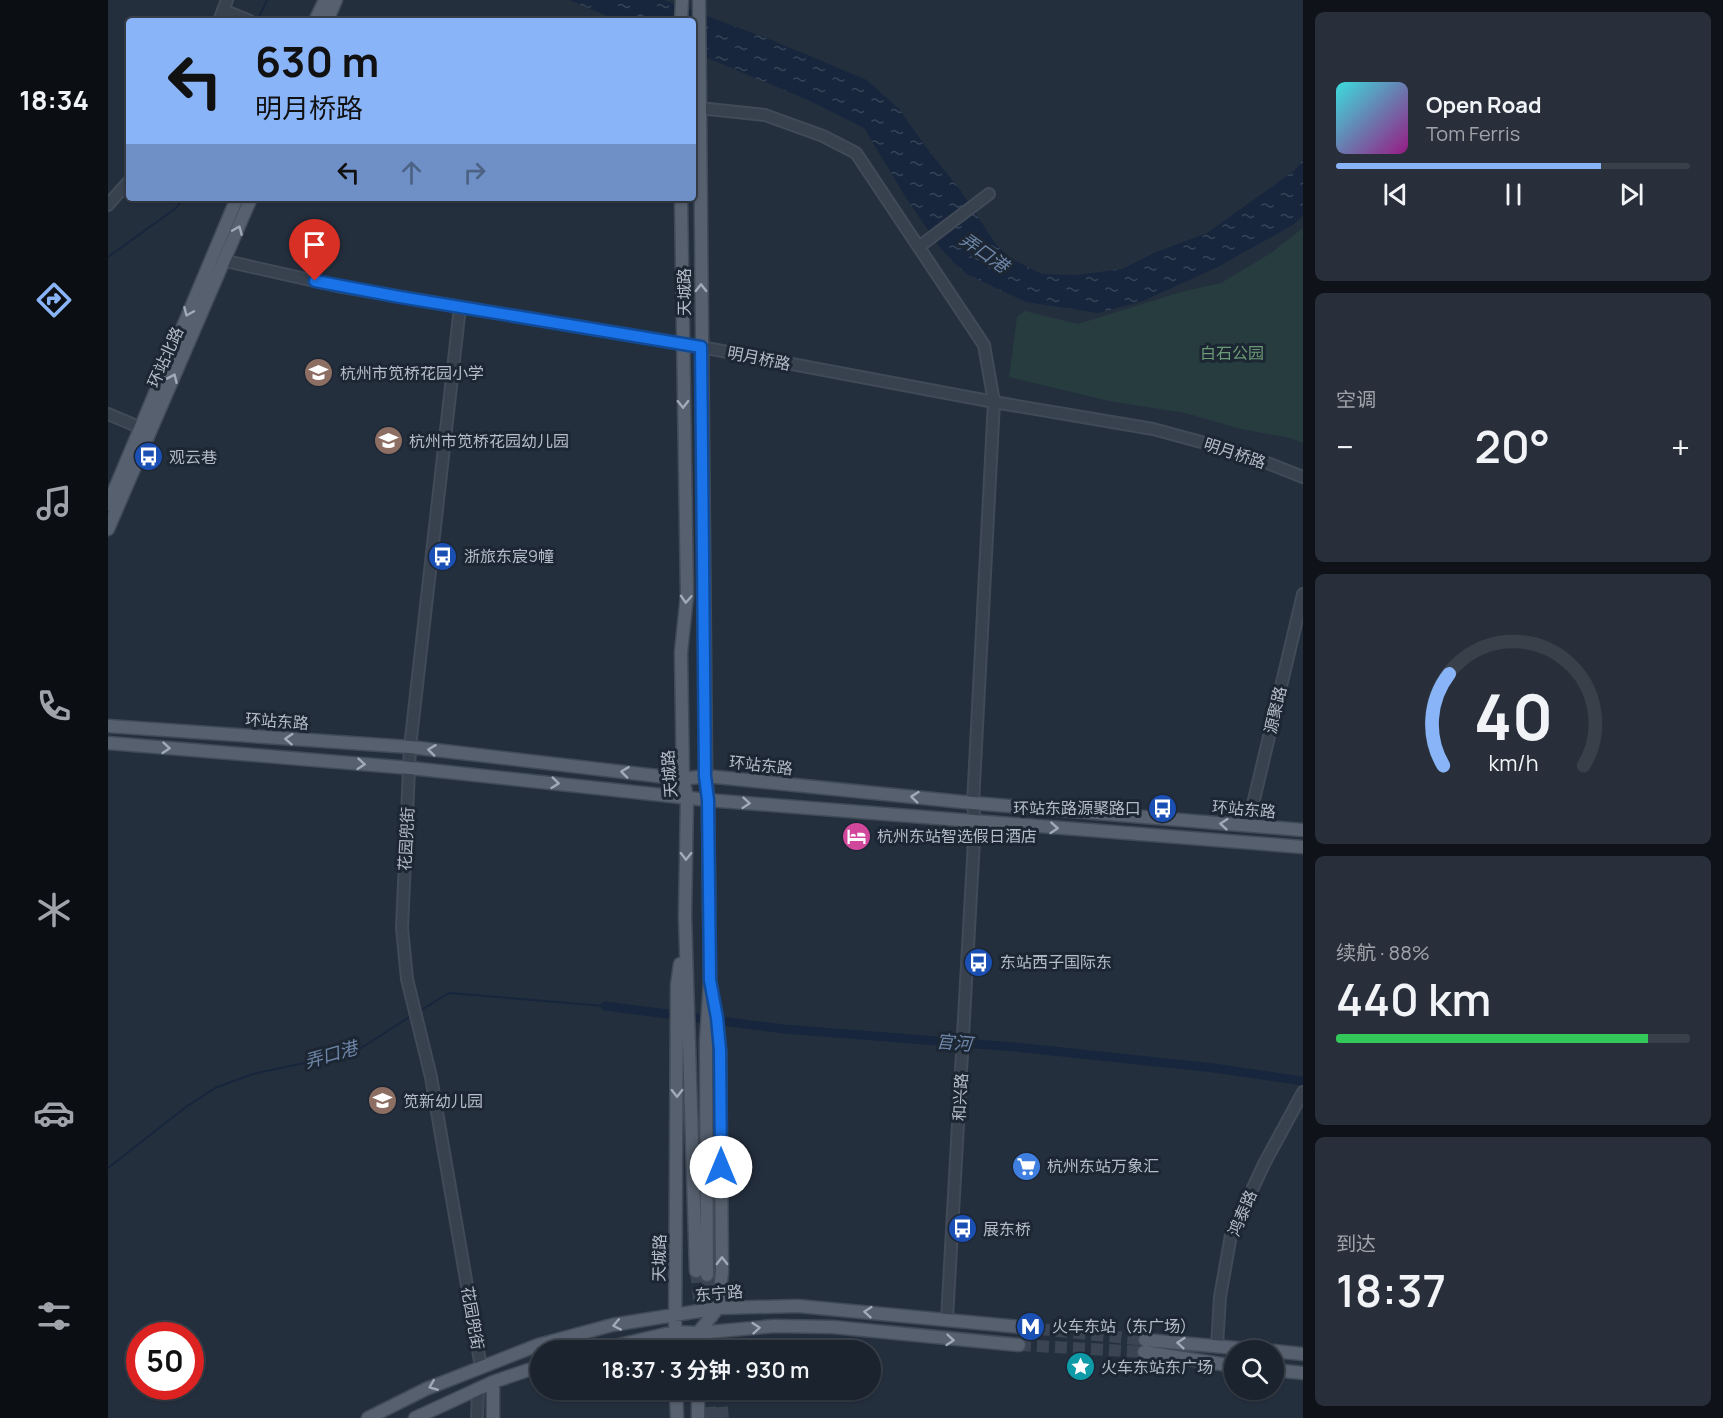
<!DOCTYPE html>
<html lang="zh">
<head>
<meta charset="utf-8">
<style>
	body { margin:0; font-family:Manrope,"Noto Sans SC",sans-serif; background:#282f3a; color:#f1f3f6; height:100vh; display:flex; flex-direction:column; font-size:22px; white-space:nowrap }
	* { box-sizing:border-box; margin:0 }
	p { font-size:20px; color:#a0a4aa }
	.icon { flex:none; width:33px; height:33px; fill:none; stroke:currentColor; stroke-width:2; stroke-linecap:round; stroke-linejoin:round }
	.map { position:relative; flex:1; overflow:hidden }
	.sheet { display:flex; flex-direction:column; gap:12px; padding:12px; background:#0f1319; width:420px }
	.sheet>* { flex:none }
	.top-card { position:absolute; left:18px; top:18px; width:570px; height:183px; border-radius:6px; box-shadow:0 2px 4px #0004,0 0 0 2px #39404a; background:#8ab4f8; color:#111; overflow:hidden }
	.buttons { position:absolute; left:1116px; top:1340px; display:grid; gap:12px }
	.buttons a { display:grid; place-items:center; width:60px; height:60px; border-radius:50%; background:#1b232e; box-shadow:0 2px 4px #0004,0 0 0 2px #39404a; font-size:30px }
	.speed { position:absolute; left:18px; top:1322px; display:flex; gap:12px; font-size:30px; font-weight:700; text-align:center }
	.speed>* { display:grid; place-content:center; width:78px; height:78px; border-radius:50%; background:#1b232e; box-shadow:0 2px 4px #0004,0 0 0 2px #39404a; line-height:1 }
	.speed .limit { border:9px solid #d22; background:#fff; color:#111 }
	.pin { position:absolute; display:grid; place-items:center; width:51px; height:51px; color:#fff; margin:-62px -26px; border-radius:50% 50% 50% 0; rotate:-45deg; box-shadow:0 0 6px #0007 }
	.pin .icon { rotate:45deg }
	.me { position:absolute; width:66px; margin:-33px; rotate:0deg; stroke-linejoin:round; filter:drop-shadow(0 0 4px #0008) }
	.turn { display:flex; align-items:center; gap:21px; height:126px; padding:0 30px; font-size:27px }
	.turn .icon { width:78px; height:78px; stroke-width:2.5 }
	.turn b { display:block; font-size:42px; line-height:51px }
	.lanes { display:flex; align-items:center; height:57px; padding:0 30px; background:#0003; justify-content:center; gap:30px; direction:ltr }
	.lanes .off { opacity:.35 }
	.big { font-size:45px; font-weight:600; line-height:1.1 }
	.sheet .card { flex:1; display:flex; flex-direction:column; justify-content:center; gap:9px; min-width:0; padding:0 21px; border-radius:9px; background:#282f3a }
	.sheet .dial { align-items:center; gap:0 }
	.dial svg { height:156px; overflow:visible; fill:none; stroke:#39404a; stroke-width:7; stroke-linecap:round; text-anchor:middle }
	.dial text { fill:#f1f3f6; stroke:none }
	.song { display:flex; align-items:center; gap:18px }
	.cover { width:72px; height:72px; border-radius:9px; background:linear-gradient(135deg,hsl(180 70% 55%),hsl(310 70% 35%)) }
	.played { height:6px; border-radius:3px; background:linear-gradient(90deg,#8ab4f8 75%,#39404a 75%) }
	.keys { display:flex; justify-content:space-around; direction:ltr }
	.heat { display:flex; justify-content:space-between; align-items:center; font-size:33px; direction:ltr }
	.charge { height:9px; border-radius:4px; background:linear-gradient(90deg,#34c759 88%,#39404a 0) }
	.trip { position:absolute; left:422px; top:1340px; width:351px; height:60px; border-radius:30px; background:#1b232e; box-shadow:0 2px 4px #0004,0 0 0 2px #39404a; font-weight:600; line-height:60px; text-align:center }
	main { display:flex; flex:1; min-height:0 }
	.tab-bar { display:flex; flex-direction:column; width:108px; justify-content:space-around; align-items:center; background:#0b0e12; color:#a0a4aa }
	.tab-bar .icon { width:42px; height:42px }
	.tab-bar .current { color:#8ab4f8 }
	.tab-bar b { font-size:27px; color:#f1f3f6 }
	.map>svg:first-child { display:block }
	.green { fill:#263c3f }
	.water { fill:url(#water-ripples) }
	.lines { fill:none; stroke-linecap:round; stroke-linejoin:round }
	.stream { stroke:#17263c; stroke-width:2 }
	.canal { stroke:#17263c; stroke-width:9 }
	.major-tunnel { stroke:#3a4453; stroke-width:12; stroke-dasharray:12 6; stroke-linecap:butt }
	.minor-casing { stroke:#414a57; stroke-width:14 }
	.major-casing { stroke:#414a57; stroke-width:15 }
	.minor { stroke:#38414e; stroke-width:10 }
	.major { stroke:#56606e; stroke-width:12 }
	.oneway { stroke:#a1aab7 }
	.route-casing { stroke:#114b97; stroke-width:15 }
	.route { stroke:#1a73e8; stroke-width:10 }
	.labels { text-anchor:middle; stroke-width:6; stroke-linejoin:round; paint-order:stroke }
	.street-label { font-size:16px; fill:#b4bcc9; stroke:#1d2633 }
	.park-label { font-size:16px; fill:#6b9a76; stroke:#1d2633 }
	.poi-label { font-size:16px; fill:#b4bcc9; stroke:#1d2633; text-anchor:start }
	.water-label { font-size:18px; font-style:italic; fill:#6d86a8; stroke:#1d2633 }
</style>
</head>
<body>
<main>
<nav class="tab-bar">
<b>18:34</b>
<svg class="icon current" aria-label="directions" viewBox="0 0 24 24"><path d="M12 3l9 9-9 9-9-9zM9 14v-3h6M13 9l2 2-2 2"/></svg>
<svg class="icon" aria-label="music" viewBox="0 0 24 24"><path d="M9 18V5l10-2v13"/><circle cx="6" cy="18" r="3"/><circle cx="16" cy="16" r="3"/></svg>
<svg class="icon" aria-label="phone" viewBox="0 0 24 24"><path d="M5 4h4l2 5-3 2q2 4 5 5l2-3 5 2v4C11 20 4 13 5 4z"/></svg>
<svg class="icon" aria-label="climate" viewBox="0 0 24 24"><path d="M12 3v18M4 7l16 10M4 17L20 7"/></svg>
<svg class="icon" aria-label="car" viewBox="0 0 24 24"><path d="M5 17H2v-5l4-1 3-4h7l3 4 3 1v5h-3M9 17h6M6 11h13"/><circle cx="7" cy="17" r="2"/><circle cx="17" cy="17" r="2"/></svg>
<svg class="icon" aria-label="filters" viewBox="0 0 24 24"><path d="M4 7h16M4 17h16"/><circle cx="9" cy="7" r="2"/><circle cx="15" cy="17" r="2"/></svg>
</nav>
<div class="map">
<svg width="1195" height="1418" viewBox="0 0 1195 1418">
	<defs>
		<pattern id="water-ripples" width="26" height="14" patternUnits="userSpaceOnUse" patternTransform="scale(1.5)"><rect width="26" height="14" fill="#17263c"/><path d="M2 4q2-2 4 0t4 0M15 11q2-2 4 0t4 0" fill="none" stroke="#364457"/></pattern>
	</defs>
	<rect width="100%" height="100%" fill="#242f3e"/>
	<path class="green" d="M1195 228V443L1182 438 1133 429 1077 413 1001 401 901 377 909 317 917 311 970 324 1073 292 1113 283 1163 253Z"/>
	<path class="water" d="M461 0H556L666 41 759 80 791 109 821 151 853 191 889 246 906 260 934 274 968 275 1014 269 1046 253 1099 233 1187 170 1195 160V215L1185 225 1108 268 1035 301 990 313 918 302 860 275 846 263 831 246 800 201 756 128 700 100 585 52V21H511Z"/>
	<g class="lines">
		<path class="stream" d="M149 21 159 0
			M0 257 68 208 76 198
			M310 1012 341 993 497 1006
			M0 1168 78 1107 107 1088 145 1074 247 1052 303 1016"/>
		<path class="canal" d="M497 1006 676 1029 907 1047 1106 1068 1195 1081"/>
		<path class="major-tunnel" d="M588 1271 596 1350
			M599 1275 607 1350
			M912 1327 1037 1340
			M911 1345 1036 1352
			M600 1389 603 1418
			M612 1389 615 1418"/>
		<defs>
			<path id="minor" d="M115 10 142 21
				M111 21 119 0
				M591 108 657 115 715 136 748 153 876 345 886 402 865 803 867 823 839 1319
				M0 205 21 181
				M812 246 881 194
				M109 259 229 286 593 347 886 402 1045 429 1134 453 1195 477
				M352 307 302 747 294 928 299 979 323 1077 373 1367
				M0 414 38 430
				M1140 825 1195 594
				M1109 1346 1112 1297 1123 1235 1156 1164 1195 1092
				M369 1418 370 1389"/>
			<path id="major" d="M591 0 598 776 600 800 602 980 598 1042 599 1275
				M207 21 217 0
				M219 21 228 0
				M573 21 574 0
				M573 198 579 595 573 652 575 779 579 797 577 916 588 1271
				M0 505 129 198
				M0 529 143 198
				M0 726 302 747 575 779 598 776 865 803 1195 830
				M0 743 302 768 600 800 1195 847
				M1037 1340 1151 1350
				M490 1350 566 1332 590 1333 666 1326 725 1327 911 1345
				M567 1350 569 985 572 964
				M590 1350V1333L610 1308 614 1272 612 1050 605 999
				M1166 1351 1195 1354
				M1036 1352 1126 1366
				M1166 1370 1195 1373
				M385 1382V1418
				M568 1389 569 1418
				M590 1389V1418
				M260 1418 318 1389 430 1345 504 1325 610 1308 690 1306 912 1327
				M307 1418 385 1382 432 1366"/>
		</defs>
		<use href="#minor" class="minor-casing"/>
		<use href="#major" class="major-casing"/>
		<use href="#minor" class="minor"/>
		<use href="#major" class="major"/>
	</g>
	<defs><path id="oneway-chevron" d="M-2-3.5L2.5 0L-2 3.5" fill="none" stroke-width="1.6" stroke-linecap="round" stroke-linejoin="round" transform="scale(1.5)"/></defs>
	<g class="oneway">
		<use href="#oneway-chevron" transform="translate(130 230) rotate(-67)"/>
		<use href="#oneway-chevron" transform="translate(593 288) rotate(-90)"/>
		<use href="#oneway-chevron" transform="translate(80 312) rotate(113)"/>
		<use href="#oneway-chevron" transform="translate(65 378) rotate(-66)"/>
		<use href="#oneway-chevron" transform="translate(575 404) rotate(89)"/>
		<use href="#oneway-chevron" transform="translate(578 599) rotate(93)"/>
		<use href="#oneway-chevron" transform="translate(181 739) rotate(-176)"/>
		<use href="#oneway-chevron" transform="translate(58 748) rotate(5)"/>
		<use href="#oneway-chevron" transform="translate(324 750) rotate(-173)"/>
		<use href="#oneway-chevron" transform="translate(253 764) rotate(5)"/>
		<use href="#oneway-chevron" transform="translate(517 772) rotate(-173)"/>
		<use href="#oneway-chevron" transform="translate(447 783) rotate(6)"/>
		<use href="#oneway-chevron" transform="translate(807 797) rotate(-174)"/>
		<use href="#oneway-chevron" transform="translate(638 803) rotate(5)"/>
		<use href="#oneway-chevron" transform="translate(1116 824) rotate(-175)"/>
		<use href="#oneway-chevron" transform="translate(946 828) rotate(4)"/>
		<use href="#oneway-chevron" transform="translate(578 856) rotate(91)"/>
		<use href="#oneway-chevron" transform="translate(569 1093) rotate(90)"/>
		<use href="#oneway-chevron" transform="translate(614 1261) rotate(-90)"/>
		<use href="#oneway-chevron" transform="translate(760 1312) rotate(-175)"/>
		<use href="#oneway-chevron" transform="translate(509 1325) rotate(169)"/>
		<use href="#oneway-chevron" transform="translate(648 1328) rotate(-5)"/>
		<use href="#oneway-chevron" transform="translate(842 1340) rotate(5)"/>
		<use href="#oneway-chevron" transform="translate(1073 1343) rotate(-175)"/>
		<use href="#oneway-chevron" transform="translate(325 1386) rotate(158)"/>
	</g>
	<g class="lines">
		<defs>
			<path id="route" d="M207 281 292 297 593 347 597 776 600 800 602 980 609 1018 612 1050 613 1167"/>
		</defs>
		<use href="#route" class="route-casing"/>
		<use href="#route" class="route"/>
	</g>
	<defs>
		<symbol id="school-disc" viewBox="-11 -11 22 22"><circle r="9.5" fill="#8d6e63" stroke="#1d2633"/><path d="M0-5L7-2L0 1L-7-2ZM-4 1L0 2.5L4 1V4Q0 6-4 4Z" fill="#fff"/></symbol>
		<symbol id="bus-disc" viewBox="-11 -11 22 22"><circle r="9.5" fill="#1a4fb4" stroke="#1d2633"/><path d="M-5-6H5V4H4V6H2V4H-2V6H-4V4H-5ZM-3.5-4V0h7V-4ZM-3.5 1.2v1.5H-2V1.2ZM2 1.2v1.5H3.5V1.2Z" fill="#fff"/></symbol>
		<symbol id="hotel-disc" viewBox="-11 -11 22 22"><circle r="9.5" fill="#d1479c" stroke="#1d2633"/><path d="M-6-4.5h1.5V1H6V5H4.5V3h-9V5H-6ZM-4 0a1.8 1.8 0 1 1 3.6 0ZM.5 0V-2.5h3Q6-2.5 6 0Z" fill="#fff"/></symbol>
		<symbol id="supermarket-disc" viewBox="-11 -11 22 22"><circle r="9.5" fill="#3f7fe0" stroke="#1d2633"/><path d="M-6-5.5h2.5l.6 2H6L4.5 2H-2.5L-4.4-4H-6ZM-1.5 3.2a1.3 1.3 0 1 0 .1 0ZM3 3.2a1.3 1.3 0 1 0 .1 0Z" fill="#fff"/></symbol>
		<symbol id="metro-disc" viewBox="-11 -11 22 22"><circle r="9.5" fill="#1a4fb4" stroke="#1d2633"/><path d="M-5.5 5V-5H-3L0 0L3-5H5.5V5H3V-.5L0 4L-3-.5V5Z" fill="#fff"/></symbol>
		<symbol id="sight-disc" viewBox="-11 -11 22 22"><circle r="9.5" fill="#0f9aa8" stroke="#1d2633"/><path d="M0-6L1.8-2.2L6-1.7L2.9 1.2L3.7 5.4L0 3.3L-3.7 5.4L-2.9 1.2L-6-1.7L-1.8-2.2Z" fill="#fff"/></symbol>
	</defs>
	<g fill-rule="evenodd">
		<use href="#school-disc" x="194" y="356" width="33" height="33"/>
		<use href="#school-disc" x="264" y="424" width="33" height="33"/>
		<use href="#bus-disc" x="24" y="440" width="33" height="33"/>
		<use href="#bus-disc" x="318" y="540" width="33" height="33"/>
		<use href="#bus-disc" x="1038" y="792" width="33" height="33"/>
		<use href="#hotel-disc" x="732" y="820" width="33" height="33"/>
		<use href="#bus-disc" x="854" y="946" width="33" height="33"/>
		<use href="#school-disc" x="258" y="1084" width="33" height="33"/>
		<use href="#supermarket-disc" x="902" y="1150" width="33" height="33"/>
		<use href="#bus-disc" x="838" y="1212" width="33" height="33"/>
		<use href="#metro-disc" x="906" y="1310" width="33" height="33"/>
		<use href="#sight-disc" x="956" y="1350" width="33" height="33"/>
	</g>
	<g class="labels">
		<g class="street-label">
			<text transform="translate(576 292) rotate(-90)" y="6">天城路</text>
			<text transform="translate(57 357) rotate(-66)" y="6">环站北路</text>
			<text transform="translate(651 358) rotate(11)" y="6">明月桥路</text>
			<text transform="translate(1127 453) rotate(18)" y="6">明月桥路</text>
			<text transform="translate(1167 710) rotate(-77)" y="6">源聚路</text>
			<text transform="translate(169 721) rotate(4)" y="6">环站东路</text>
			<text transform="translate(653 765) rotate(6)" y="6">环站东路</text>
			<text transform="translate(561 774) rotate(-94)" y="6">天城路</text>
			<text transform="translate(1136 809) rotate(5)" y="6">环站东路</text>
			<text transform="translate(298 839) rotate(-87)" y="6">花园兜街</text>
			<text transform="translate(852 1097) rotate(-87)" y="6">和兴路</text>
			<text transform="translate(1134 1213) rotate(-67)" y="6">鸿泰路</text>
			<text transform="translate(551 1258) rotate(-89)" y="6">天城路</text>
			<text transform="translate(611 1293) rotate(-5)" y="6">东宁路</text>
			<text transform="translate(365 1318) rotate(80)" y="6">花园兜街</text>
		</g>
		<g class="park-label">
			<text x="1124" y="359">白石公园</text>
		</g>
		<g class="poi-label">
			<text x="232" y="379">杭州市笕桥花园小学</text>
			<text x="301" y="447">杭州市笕桥花园幼儿园</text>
			<text x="61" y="463">观云巷</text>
			<text x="356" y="562">浙旅东宸9幢</text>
			<text x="1033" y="814" text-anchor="end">环站东路源聚路口</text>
			<text x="769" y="842">杭州东站智选假日酒店</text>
			<text x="892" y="968">东站西子国际东</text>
			<text x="295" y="1107">笕新幼儿园</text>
			<text x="939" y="1172">杭州东站万象汇</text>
			<text x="875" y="1235">展东桥</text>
			<text x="944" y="1332">火车东站（东广场）</text>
			<text x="993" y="1373">火车东站东广场</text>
		</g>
		<g class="water-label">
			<text transform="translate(876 253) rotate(35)" y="6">弄口港</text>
			<text transform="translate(846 1043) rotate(5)" y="6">官河</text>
			<text transform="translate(223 1055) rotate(-16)" y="6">弄口港</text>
		</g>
	</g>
</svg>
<div class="buttons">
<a><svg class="icon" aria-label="search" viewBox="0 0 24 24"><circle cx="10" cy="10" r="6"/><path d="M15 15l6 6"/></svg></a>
</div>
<div class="speed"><div class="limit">50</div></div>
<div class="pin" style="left:207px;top:281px;background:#d93025"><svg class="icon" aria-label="arrive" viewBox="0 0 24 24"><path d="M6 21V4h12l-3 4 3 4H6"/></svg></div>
<svg class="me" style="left:613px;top:1167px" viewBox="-20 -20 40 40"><circle r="19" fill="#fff"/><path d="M0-13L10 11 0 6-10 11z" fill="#1a73e8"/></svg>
<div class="trip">18:37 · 3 分钟 · 930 m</div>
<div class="top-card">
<div class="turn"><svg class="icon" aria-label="left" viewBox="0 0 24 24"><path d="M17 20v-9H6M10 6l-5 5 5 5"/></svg><div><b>630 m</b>明月桥路</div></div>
<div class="lanes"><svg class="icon" aria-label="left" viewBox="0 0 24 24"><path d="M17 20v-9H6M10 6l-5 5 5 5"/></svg><svg class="icon off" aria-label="ahead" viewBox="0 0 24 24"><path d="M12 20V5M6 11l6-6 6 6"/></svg><svg class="icon off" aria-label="right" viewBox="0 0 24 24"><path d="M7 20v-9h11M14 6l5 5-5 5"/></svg></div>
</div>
</div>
<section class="sheet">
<div class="card">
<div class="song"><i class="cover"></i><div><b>Open Road</b><p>Tom Ferris</p></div></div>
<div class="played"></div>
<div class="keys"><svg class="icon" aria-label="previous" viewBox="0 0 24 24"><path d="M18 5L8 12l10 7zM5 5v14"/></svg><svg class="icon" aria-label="pause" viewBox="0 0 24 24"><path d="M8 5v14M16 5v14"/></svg><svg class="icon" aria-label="next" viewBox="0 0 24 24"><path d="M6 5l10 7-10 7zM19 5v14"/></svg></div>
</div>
<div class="card"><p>空调</p>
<div class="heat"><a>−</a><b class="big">20°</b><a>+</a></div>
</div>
<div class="card dial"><svg viewBox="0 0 100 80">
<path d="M14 69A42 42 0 1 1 86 69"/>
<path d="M14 69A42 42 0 0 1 17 22" stroke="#8ab4f8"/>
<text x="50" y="56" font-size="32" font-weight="700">40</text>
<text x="50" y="72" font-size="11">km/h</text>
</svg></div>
<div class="card"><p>续航 · 88%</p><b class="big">440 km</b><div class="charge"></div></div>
<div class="card"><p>到达</p><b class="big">18:37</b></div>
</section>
</main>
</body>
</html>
